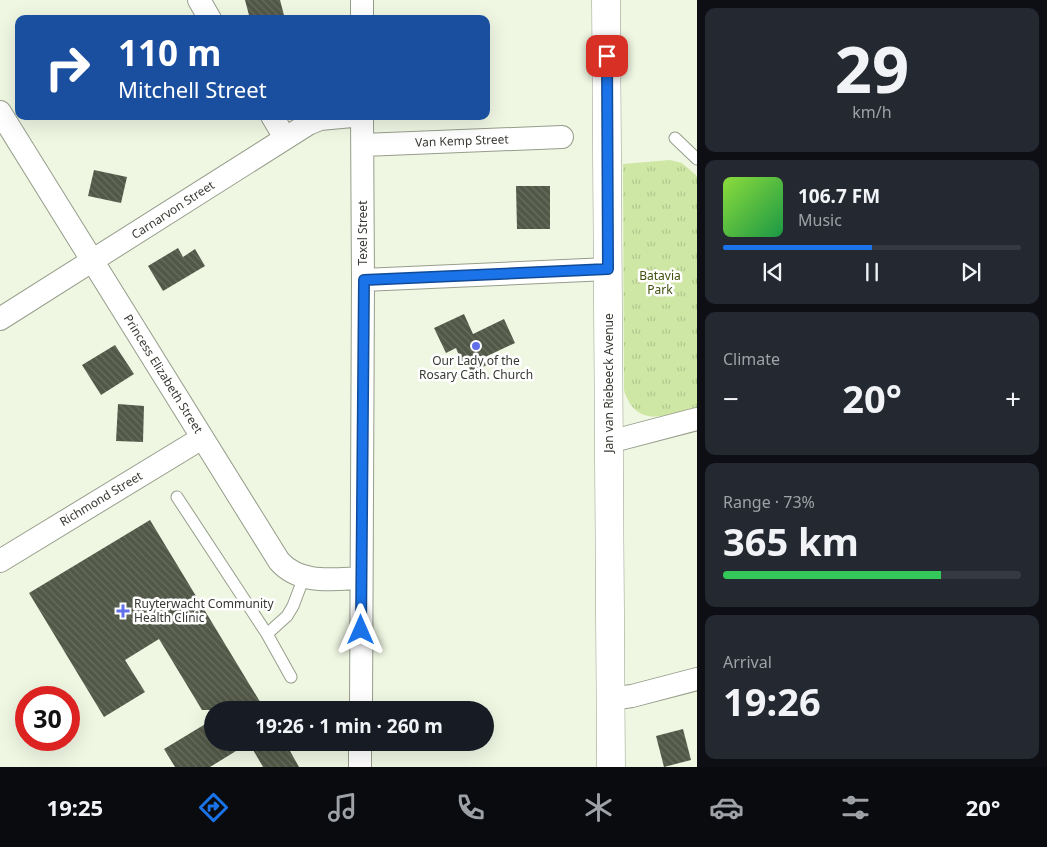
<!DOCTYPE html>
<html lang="en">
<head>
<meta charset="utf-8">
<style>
	body { margin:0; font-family:"Noto Sans",sans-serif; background:#242831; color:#f1f3f6; height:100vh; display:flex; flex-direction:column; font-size:19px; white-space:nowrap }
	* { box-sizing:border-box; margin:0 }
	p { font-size:16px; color:#9ea1a6 }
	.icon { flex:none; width:28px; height:28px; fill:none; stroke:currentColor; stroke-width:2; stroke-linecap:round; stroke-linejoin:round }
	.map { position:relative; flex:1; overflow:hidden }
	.sheet { display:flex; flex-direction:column; gap:8px; padding:8px; background:#0d0f14; width:350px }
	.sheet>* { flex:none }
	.top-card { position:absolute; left:15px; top:15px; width:475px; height:105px; border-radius:10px; box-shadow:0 5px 20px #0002; background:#1a4fa0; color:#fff; overflow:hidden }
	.speed { position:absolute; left:15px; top:686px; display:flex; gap:10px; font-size:25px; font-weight:700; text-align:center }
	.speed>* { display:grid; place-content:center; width:65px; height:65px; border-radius:50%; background:#171b24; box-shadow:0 5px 20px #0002; line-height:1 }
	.speed .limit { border:8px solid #d22; background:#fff; color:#111 }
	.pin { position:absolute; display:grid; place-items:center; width:42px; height:42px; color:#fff; margin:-21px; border-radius:10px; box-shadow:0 2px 8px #0006 }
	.me { position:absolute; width:55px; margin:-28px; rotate:0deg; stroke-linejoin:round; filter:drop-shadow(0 0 4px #0008) }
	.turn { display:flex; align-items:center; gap:18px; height:105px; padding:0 20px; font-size:22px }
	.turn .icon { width:65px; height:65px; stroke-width:2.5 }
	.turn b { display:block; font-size:35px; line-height:42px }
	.big { font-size:38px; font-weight:700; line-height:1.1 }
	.sheet .card { flex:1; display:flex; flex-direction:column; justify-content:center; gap:8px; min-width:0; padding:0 18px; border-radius:10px; background:#242831 }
	.sheet .dial { align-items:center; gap:0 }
	.dial b { font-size:65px; line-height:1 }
	.song { display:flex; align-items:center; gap:15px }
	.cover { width:60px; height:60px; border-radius:8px; background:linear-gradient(135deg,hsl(90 70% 55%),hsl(140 70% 35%)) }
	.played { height:5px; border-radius:2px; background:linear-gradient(90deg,#1a73e8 50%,#363941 50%) }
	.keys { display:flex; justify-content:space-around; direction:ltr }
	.heat { display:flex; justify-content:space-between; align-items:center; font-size:28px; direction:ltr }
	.charge { height:8px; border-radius:4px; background:linear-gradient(90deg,#34c759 73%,#363941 0) }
	.trip { position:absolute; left:204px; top:701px; width:290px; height:50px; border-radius:25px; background:#171b24; box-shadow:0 5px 20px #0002; font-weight:700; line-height:50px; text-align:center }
	.menu { display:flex; height:80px; justify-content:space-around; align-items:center; background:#090b0e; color:#9ea1a6 }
	.menu .icon { width:35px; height:35px }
	.menu .current { color:#1a73e8 }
	.menu b { font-size:22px; color:#f1f3f6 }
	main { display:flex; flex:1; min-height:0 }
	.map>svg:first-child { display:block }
	.park { fill:url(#park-tufts) }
	.building { fill:url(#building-back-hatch) }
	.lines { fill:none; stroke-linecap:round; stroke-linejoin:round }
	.service-casing { stroke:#969e8b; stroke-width:13 }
	.minor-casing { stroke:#969e8b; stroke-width:24 }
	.tertiary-casing { stroke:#969e8b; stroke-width:29 }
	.service { stroke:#fff; stroke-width:11 }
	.minor { stroke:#fff; stroke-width:22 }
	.tertiary { stroke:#fff; stroke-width:28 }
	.route-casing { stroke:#114b97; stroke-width:12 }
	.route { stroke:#1a73e8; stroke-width:9 }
	.poi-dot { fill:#6170e8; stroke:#fff; stroke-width:2 }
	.labels { text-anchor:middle; stroke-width:5; stroke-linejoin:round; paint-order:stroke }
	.street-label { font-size:12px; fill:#373a32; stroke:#fff }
	.park-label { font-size:12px; fill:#3d4f0a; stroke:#fff }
	.poi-label { font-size:12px; fill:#373a32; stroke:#fff }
</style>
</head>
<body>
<main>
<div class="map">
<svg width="697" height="767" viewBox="0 0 697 767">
	<defs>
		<pattern id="park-tufts" width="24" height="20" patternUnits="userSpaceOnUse" patternTransform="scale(1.25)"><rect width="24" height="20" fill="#cfe7a4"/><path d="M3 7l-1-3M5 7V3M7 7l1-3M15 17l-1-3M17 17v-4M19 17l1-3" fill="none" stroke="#b2c78e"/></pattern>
		<pattern id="building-back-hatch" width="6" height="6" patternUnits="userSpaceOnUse" patternTransform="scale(1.25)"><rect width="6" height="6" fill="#525847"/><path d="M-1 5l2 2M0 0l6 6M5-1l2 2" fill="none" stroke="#696e60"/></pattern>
	</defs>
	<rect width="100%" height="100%" fill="#eff7e3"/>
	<path class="park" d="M670 160 682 163 697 176V407C668 415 636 430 624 390L623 164Z"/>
	<path class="building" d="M245 0H280L285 19H250Z
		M94 170 127 177 121 203 88 196Z
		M516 186H550V229H517Z
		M178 248 183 257 195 249 205 266 163 291 148 266Z
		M464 314 473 334 504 319 515 343 483 358 487 365 471 372 467 363 463 365 456 348 446 353 434 328Z
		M115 345 134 374 101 395 82 365Z
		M118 404 144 406 143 442 116 441Z
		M150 520 265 710H202L159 639 125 660 145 692 104 717 29 593Z
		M212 720V742H285L299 767H263L249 743 210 767H175L164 749Z
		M683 729 691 760 664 767 656 736Z"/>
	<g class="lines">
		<defs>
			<path id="service" d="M675 138 697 159
				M177 497 267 634 291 677
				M267 634 287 616 293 606 304 577"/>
			<path id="minor" d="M199 0 210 19
				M362 19V0
				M0 112 279 561C300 585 333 579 361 578
				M272 116 285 138
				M363 145 562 137
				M363 280 608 269
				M0 319 308 124 320 119 352 116
				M609 442 697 419
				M0 561 202 438
				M610 699 632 696 697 679
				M361 710 363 280 362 116
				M360 767V742"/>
			<path id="tertiary" d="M606 0 611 767"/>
		</defs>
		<use href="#service" class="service-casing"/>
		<use href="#minor" class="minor-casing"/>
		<use href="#tertiary" class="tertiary-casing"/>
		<use href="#service" class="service"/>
		<use href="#minor" class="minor"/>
		<use href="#tertiary" class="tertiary"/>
	</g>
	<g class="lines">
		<defs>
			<path id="route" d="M361 630 364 280 608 269 607 56"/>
		</defs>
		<use href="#route" class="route-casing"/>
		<use href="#route" class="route"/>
	</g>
	<g class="poi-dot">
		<circle cx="476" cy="346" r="5"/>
		<path d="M120.5 603.5h5v5h5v5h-5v5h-5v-5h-5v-5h5z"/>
	</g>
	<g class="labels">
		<g class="street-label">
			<text transform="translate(462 141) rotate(-2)" y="4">Van Kemp Street</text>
			<text transform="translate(173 210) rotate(-33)" y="4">Carnarvon Street</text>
			<text transform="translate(363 233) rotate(-90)" y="4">Texel Street</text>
			<text transform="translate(163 374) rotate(58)" y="4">Princess Elizabeth Street</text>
			<text transform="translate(609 383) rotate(-90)" y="4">Jan van Riebeeck Avenue</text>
			<text transform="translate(101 499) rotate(-31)" y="4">Richmond Street</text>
		</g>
		<g class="park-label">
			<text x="660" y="280">Batavia<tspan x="660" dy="14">Park</tspan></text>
		</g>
		<g class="poi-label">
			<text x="476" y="365">Our Lady of the<tspan x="476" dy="14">Rosary Cath. Church</tspan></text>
			<text x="134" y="608" text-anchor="start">Ruyterwacht Community<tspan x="134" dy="14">Health Clinic</tspan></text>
		</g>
	</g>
</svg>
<div class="speed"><div class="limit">30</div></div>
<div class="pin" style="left:607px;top:56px;background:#d93025"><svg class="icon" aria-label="arrive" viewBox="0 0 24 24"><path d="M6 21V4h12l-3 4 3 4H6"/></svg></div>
<svg class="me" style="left:361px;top:630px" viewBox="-20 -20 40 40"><path d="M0-17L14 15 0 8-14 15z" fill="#1a73e8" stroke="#fff" stroke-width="4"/></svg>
<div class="trip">19:26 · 1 min · 260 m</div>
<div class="top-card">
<div class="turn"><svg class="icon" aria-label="right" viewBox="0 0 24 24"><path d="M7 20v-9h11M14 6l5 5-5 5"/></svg><div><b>110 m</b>Mitchell Street</div></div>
</div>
</div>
<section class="sheet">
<div class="card dial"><b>29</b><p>km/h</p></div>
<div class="card">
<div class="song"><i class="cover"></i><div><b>106.7 FM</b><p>Music</p></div></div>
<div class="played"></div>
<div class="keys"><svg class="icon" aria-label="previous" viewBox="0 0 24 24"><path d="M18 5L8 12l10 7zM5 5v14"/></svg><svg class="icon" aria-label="pause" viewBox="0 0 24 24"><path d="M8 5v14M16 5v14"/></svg><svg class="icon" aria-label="next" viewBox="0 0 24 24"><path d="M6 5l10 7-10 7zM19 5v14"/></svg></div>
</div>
<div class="card"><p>Climate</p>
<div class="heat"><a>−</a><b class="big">20°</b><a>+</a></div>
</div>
<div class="card"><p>Range · 73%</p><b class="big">365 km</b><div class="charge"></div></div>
<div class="card"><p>Arrival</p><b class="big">19:26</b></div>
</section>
</main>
<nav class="menu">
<b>19:25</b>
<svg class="icon current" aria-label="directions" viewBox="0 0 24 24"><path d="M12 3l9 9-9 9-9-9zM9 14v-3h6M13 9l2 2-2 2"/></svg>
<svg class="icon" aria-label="music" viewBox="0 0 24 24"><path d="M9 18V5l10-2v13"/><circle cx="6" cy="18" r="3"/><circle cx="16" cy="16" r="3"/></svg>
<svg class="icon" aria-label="phone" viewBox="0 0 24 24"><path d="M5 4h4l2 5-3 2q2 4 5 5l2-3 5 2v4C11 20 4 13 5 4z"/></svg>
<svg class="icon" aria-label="climate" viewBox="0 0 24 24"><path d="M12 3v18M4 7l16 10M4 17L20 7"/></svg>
<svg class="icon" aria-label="car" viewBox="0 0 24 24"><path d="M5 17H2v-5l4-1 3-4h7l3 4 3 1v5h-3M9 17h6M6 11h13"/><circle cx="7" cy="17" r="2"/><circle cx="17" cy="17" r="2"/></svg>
<svg class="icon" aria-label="filters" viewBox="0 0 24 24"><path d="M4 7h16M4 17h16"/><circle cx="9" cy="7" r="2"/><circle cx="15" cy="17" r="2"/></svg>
<b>20°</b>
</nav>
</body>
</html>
